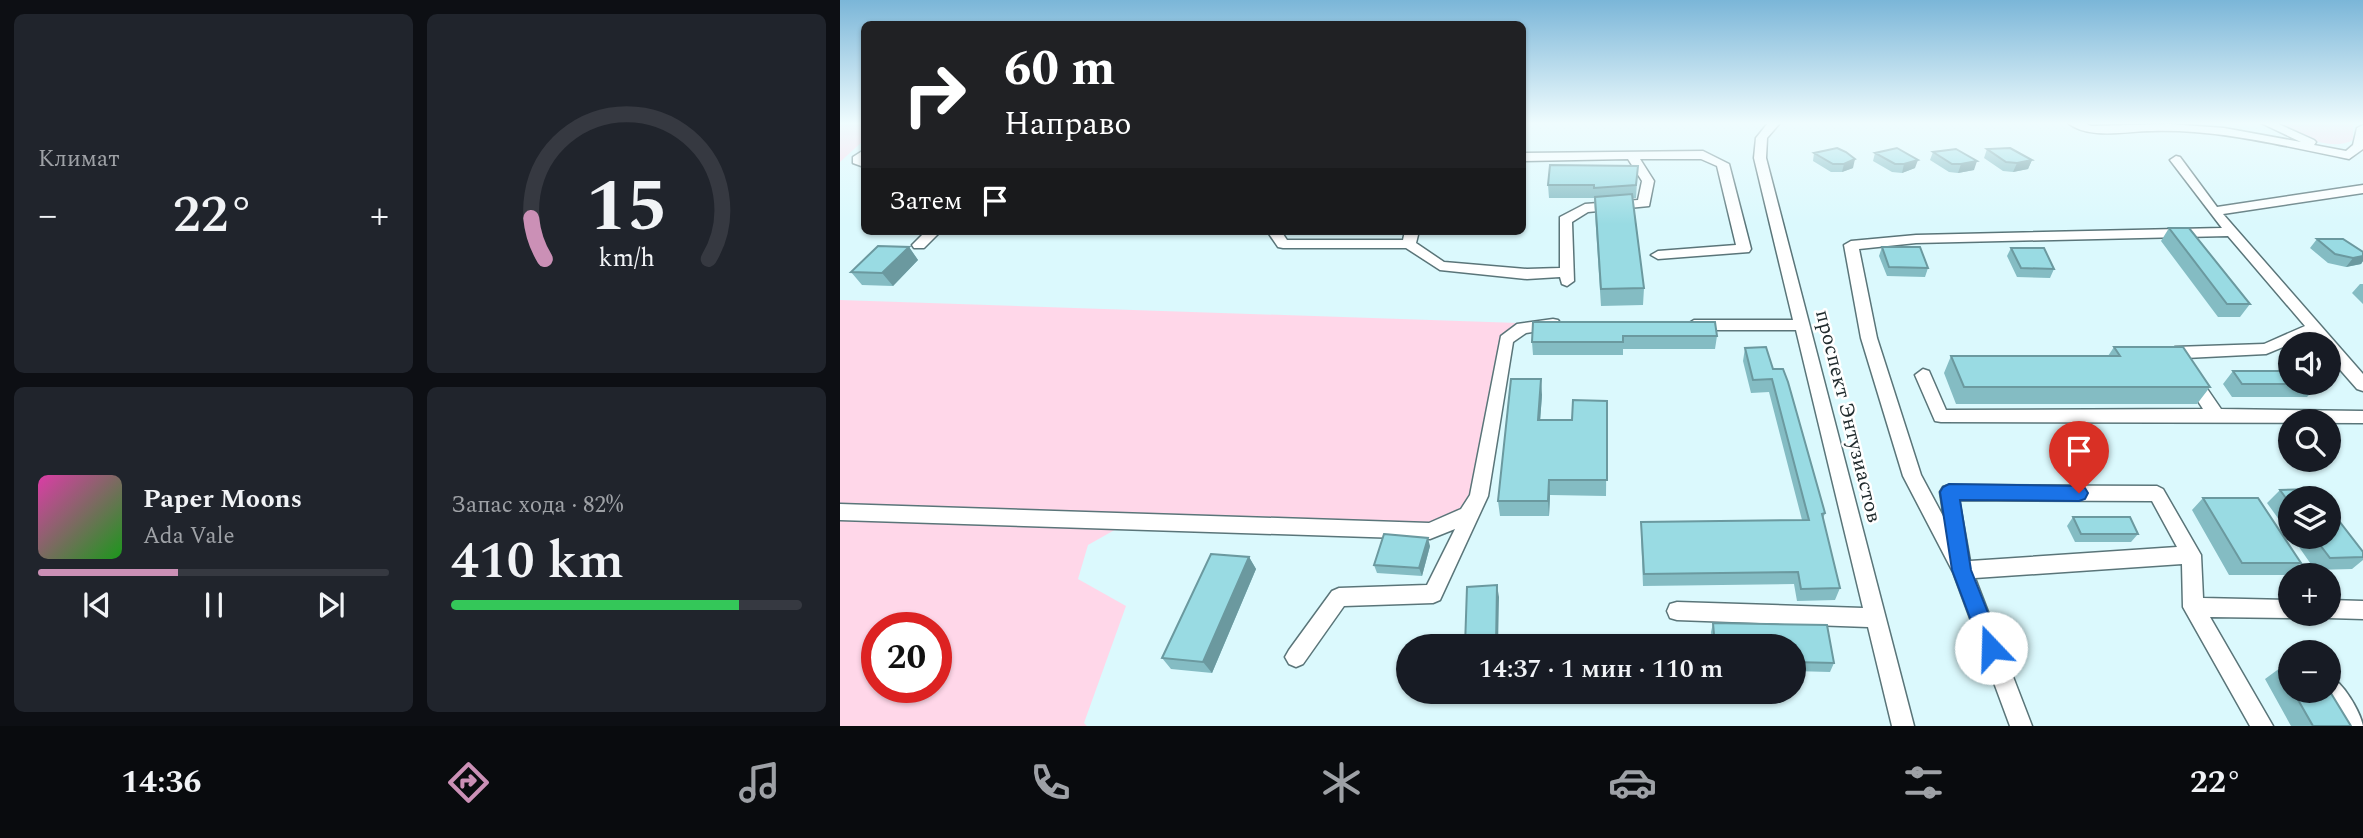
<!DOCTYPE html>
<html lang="ru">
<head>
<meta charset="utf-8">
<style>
	body { margin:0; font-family:Spectral,serif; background:#20242c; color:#f1f3f6; height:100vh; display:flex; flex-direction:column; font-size:26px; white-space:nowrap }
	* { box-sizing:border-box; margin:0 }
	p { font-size:23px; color:#9ea1a6 }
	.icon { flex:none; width:38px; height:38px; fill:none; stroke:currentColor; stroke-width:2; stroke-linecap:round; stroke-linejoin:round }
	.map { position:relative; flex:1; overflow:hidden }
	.sheet { display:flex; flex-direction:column; gap:14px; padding:14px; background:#0d0f14; width:840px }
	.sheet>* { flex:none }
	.guide { position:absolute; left:21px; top:21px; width:665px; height:214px; border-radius:10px; box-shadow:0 2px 5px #0004; background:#202124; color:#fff; overflow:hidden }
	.fabs { position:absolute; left:1438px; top:332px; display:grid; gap:14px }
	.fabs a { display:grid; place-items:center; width:63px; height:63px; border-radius:50%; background:#171b24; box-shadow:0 2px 5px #0004; font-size:35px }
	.speed { position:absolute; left:21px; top:612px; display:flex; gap:14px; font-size:35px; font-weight:700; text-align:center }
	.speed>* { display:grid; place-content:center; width:91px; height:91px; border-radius:50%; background:#171b24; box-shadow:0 2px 5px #0004; line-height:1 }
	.speed .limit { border:10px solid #d22; background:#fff; color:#111 }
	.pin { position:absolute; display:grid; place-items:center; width:60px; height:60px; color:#fff; margin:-72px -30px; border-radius:50% 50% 50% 0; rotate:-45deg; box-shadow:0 0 7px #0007 }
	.pin .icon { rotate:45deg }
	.me { position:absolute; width:77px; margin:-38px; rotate:339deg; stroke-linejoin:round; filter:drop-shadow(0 0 5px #0008) }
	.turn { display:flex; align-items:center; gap:24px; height:147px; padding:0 28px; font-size:32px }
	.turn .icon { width:91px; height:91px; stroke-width:2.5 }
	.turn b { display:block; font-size:49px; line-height:60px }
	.then { display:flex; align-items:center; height:66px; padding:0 28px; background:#0003; gap:14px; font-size:26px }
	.big { font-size:52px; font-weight:600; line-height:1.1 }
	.sheet .widget { flex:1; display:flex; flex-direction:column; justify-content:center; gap:10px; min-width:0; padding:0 24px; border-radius:10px; background:#20242c }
	.sheet .dial { align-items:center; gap:0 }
	.dial svg { height:182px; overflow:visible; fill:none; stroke:#363941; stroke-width:7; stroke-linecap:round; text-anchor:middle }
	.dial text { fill:#f1f3f6; stroke:none }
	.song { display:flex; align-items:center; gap:21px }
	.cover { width:84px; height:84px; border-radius:10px; background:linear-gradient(135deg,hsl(320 70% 55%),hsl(120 70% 35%)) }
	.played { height:7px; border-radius:4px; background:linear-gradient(90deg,#cb90b6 40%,#363941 40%) }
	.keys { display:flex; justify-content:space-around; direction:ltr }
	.heat { display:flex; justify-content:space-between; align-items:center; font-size:38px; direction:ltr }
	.charge { height:10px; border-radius:5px; background:linear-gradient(90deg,#34c759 82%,#363941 0) }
	.sheet .tiles { flex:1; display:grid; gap:14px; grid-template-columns:repeat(2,1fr) }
	.trip { position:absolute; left:556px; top:634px; width:410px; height:70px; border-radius:35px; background:#171b24; box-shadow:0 2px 5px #0004; font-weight:600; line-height:70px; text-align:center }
	.menu { display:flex; height:112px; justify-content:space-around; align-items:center; background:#090b0e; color:#9ea1a6 }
	.menu .icon { width:49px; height:49px }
	.menu .selected { color:#cb90b6 }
	.menu b { font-size:32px; color:#f1f3f6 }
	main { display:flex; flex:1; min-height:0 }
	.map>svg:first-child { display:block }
	.green { fill:#ffd7e9; fill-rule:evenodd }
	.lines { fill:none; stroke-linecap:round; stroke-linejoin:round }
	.minor-casing { stroke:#5a7579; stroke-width:3 }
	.minor { fill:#fff; fill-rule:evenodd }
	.wall { fill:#84bcc3 }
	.shaded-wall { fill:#6b999f }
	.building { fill:#99dbe3; stroke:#6b999f; stroke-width:2 }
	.route { fill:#1a73e8; stroke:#114b97; stroke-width:2 }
	.labels { text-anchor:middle; stroke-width:5; stroke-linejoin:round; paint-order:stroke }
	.street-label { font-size:21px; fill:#212c2e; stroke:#fff }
</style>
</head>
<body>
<main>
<section class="sheet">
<div class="tiles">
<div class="widget"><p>Климат</p>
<div class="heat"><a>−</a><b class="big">22°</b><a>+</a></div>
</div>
<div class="widget dial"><svg viewBox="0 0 100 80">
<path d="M14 69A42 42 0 1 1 86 69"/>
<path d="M14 69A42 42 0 0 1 8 51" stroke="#cb90b6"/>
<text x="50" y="56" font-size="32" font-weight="700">15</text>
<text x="50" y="72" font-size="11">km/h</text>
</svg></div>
<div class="widget">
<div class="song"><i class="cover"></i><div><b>Paper Moons</b><p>Ada Vale</p></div></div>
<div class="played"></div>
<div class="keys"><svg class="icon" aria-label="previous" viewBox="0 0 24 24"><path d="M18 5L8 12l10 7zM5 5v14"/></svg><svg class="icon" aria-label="pause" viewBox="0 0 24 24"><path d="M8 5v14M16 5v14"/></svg><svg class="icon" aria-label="next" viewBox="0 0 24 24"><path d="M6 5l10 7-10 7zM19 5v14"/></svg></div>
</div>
<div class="widget"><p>Запас хода · 82%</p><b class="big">410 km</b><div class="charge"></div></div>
</div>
</section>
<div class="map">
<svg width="1523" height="726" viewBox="0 0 1523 726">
	<rect width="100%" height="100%" fill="#dbf9fd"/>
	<path class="green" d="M0 123H24V140L0 162Z
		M1433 123H1513V140C1489 153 1454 133 1433 123Z
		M0 300 678 323 663 335 631 493 615 515 583 526 294 519 248 545 238 579 286 606 244 723 247 726H0ZM37 628H96V688H37Z"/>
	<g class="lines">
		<defs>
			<path id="minor" d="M928 123H940L927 138 926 158 1074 726H1052L1028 627 837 620 830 618 827 611 830 604 837 602 1023 608 956 330H854L846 325 854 320H953L914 158 916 138Z
				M1228 123H1244L1251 126 1329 124 1384 128 1461 142 1421 123H1436L1474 140 1476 142 1474 145 1506 151 1513 145 1517 128 1523 125V149L1509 159C1444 146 1379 129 1312 131 1287 131 1249 140 1228 123Z
				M24 150V167L13 163V157Z
				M863 151 889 164 911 249 909 252 818 259 811 255 818 251 896 245 877 166 861 159H800L814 181 809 206 748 212 732 222 734 281 727 286 722 284 720 277 687 279 600 270 566 248H443L438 247 427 231H441L447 240H563L565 231H579L576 243 604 262 687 269 720 268V217L745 204 798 200 802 181 788 159 682 161V153Z
				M1336 156 1340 157 1377 207 1523 185V193L1383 214 1523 374V391L1517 389 1489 357V345H1480L1472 335 1426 354 1346 358 1345 363H1333L1327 353 1335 347 1424 344 1465 326 1388 236 1076 243 1019 249 1037 338 1081 475 1104 518 1100 492 1103 487 1109 485 1317 486 1323 489 1361 555 1363 598 1451 600V614H1459L1451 618 1370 617 1433 726H1410L1343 607 1342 564 1135 578 1192 726H1170L1113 572 1063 476 1021 338 1004 245 1011 241 1076 235 1382 228 1330 160ZM1119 500 1312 501 1337 547 1130 561Z
				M86 231H101L84 248H74L72 245Z
				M713 319 718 320 721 324 718 328 686 333 673 342 648 496 600 600 593 603 504 606 463 664 456 667 449 664 445 657 449 650 492 591 499 588 587 585 615 529 590 539 0 520V504L589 523 621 509 630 495 661 336 677 324Z
				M1083 369 1089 371 1106 410 1363 409 1343 378 1351 372 1357 374 1381 409 1523 411V423L1101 422 1095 421 1075 375Z
				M1489 600 1523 601V619L1489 618 1482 616 1489 614Z
				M1489 676C1503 682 1520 711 1523 726H1500L1480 691H1489Z"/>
		</defs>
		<use href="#minor" class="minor-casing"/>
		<use href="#minor" class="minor"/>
	</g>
	<path class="wall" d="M997 148 1013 168 1002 172H991L973 161 974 153Z
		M1147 149 1192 160 1188 169 1173 172 1163 171 1144 158Z
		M1093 152 1134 170 1118 173 1109 172 1090 160Z
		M1035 153 1075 168 1062 173 1052 172 1033 161Z
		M798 166 796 198H793L804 288 803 305 761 306 754 198H709L708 185Z
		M1329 228 1410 304 1400 317H1378L1321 241Z
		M1477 239 1523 252V261L1521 264 1506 267 1488 263 1470 248Z
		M69 247 78 260 53 286 22 285 11 272Z
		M1042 247 1088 268 1085 277 1047 276 1039 256Z
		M1171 248 1214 269 1210 278 1177 277 1167 256Z
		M1520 284H1523V304L1512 293Z
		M693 322 877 336 875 349H783V355H693L692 342Z
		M1274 347 1370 387 1357 404H1116L1104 373 1111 356H1268Z
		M905 348 933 369 985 513 983 519 1000 588 995 600 957 601 954 584 803 586 801 535V522L962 520 929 392 911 393 903 361Z
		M1393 371 1479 384 1467 397H1392L1383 384Z
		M702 395 700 420H732L767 401 766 496 710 495 709 516H660L658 501Z
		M1440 490 1451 499V536L1427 503Z
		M1363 498 1461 563 1447 575H1389L1352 510Z
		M1233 517 1298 534 1291 542H1235L1227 526Z
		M1452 537H1489L1523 552V560L1512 569 1475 570Z
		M590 546 582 576 537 573 534 565Z
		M409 557 416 569 372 673 331 669 322 658Z
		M873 623 987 625 994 663 990 672 954 671V646H872L871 632Z
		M1440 668H1451V691H1489L1511 726H1451L1425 679Z"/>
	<path class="shaded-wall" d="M1015 159 1013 168 1002 172 1004 164Z
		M1078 160 1075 168 1062 173 1064 164Z
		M1192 160 1188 169 1173 172 1177 163Z
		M1137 161 1134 170 1118 173 1121 164Z
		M69 247 78 260 53 286 42 273Z
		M1523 256V261L1521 264 1506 267 1513 258Z
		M701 379 702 395 699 436 698 420Z
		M709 480 710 495 709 516 708 501Z
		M588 538 590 546 582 576 579 568Z
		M409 557 416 569 372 673 363 662Z
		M657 585 659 597 658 646H656Z"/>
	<path class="building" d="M997 148 1006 152 1015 159 1004 164H993L974 153Z
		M1057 148 1078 160 1064 164H1055L1035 153Z
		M1170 148 1192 160 1177 163 1166 162 1147 149Z
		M1116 149 1137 161 1121 164H1112L1093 152Z
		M710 165 798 166 796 185 754 188V185H708Z
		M792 194 804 288 761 289 755 197Z
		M1329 228H1349L1410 304H1387Z
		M1477 239H1503L1523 252V256L1513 258 1495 254Z
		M38 246 69 247 42 273 11 272Z
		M1042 247H1080L1088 268 1049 267Z
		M1171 248H1204L1214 269 1181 268Z
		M693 322H875L877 336H783V342H692Z
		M926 347 933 369H943L948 382 985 513 982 514 1000 588 961 589 958 572 804 574 801 522 969 520 932 379 913 380 905 348Z
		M1274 347H1343L1370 387H1124L1111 356H1280Z
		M1393 371H1451V383L1479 384H1402Z
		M671 379H701L698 420H732L733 400 767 401V480H709L708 501H658Z
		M1474 489 1482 499H1451V505L1440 490Z
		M1363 498H1418L1461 563H1402Z
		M1489 508 1523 552V557L1490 558 1474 537H1489Z
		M1233 517H1290L1298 534H1241Z
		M544 534 588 538 579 568 534 565Z
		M371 554 409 557 363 662 322 658Z
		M657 585 656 646H625L627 587Z
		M873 623 987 625 994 663 954 662V646H875Z
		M1440 668H1451V687Z
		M1489 690 1511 726H1473L1453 691H1489Z"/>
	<linearGradient id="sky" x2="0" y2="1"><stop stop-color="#7bb6d8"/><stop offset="0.55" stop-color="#effcfe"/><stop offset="1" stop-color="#effcfe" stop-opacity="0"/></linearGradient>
	<rect width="1523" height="224" fill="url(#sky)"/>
	<path class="route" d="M1109 484 1239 486 1245 488 1248 493 1245 499 1239 501 1120 500 1131 570 1162 648 1159 655 1151 658 1144 655 1112 570 1100 492 1103 487Z"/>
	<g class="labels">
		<g class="street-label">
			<text transform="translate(1009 416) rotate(76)" y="7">проспект Энтузиастов</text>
		</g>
	</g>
</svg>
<div class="fabs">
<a><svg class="icon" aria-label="sound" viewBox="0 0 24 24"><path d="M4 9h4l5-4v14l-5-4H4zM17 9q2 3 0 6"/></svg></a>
<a><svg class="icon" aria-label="search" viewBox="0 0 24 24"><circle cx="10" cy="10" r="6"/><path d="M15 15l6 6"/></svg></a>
<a><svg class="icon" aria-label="layers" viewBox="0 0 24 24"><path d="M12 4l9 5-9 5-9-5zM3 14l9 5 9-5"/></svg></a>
<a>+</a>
<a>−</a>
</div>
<div class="speed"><div class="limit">20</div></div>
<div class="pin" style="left:1239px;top:493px;background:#d93025"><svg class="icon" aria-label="arrive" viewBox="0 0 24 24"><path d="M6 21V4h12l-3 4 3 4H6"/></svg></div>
<svg class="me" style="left:1151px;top:648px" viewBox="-20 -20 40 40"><circle r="19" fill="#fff"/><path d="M0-13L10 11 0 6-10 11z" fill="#1a73e8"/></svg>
<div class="trip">14:37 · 1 мин · 110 m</div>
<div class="guide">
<div class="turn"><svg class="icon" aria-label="right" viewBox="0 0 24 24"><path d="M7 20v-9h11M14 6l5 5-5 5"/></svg><div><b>60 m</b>Направо</div></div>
<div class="then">Затем<svg class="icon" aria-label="arrive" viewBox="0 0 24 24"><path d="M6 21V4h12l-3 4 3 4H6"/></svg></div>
</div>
</div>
</main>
<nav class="menu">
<b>14:36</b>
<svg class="icon selected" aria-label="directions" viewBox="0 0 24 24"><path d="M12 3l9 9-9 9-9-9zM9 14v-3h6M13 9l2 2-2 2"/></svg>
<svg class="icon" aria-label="music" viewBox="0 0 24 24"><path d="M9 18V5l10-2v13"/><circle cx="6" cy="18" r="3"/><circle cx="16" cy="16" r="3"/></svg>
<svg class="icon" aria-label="phone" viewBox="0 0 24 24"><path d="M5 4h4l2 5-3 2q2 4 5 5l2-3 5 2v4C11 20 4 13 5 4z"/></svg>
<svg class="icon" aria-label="climate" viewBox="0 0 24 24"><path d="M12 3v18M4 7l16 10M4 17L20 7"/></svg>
<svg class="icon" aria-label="car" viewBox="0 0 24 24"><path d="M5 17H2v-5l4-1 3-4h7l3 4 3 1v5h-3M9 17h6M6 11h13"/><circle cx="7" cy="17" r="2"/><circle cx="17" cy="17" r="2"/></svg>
<svg class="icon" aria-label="filters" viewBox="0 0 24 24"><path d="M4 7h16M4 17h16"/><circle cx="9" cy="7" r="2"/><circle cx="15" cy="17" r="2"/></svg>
<b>22°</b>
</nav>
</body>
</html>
